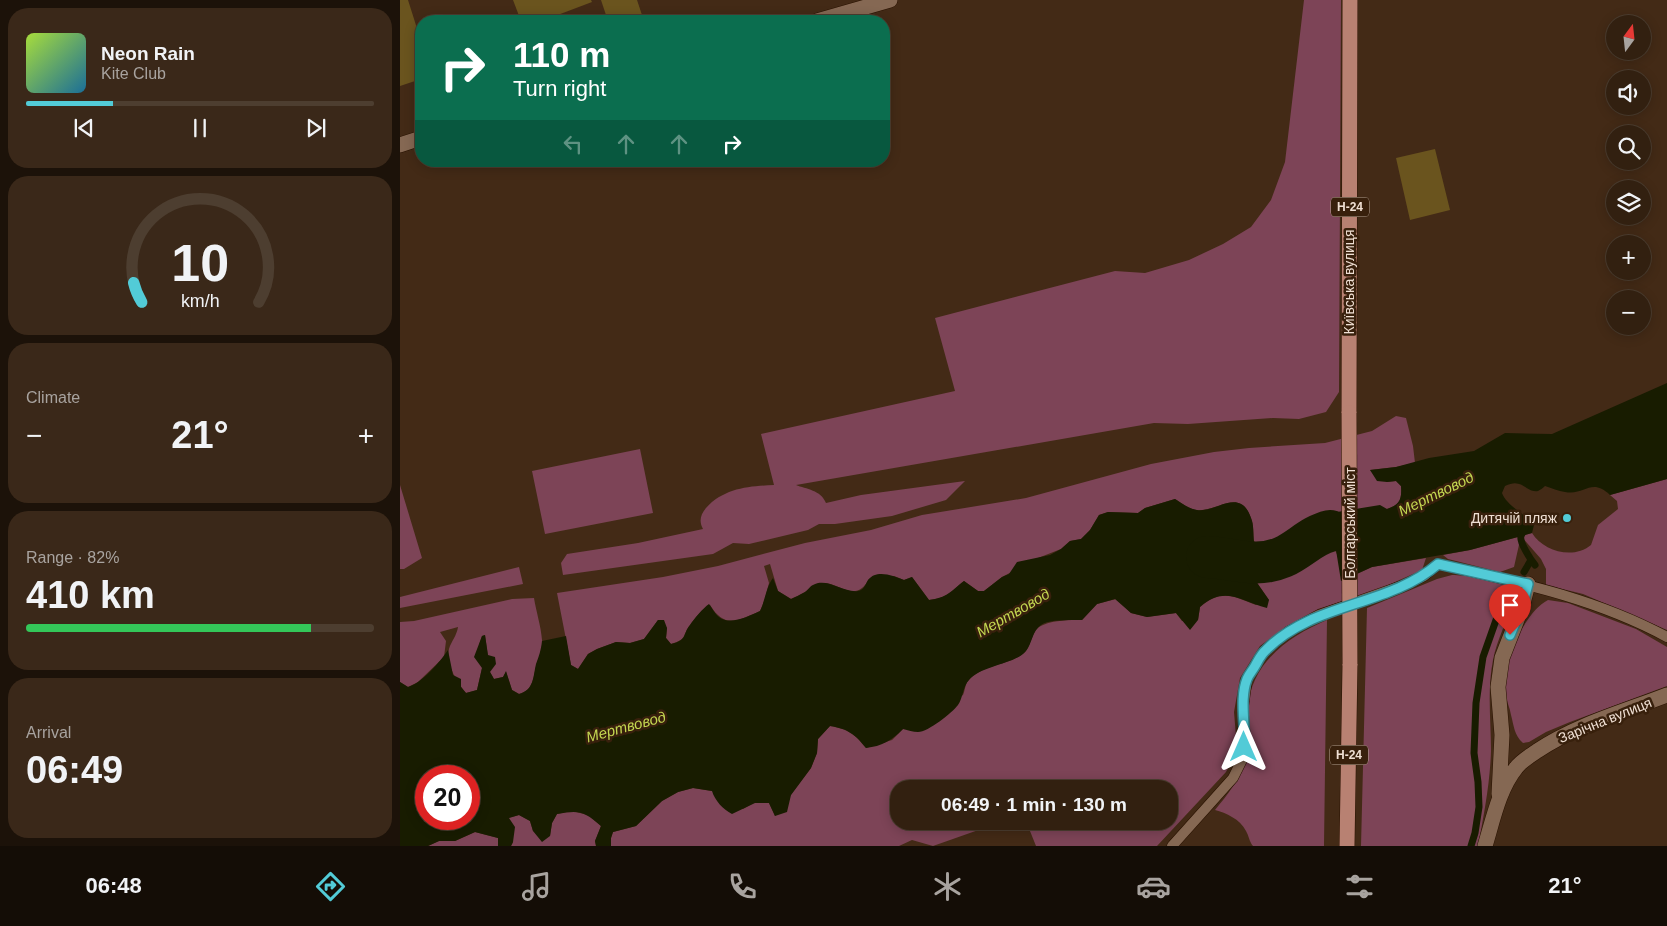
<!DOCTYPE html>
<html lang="en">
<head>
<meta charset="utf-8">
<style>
	body { margin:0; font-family:Helvetica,sans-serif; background:#3a2819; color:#f1f3f6; height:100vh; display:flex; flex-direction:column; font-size:19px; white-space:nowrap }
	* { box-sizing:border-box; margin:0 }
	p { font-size:16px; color:#a8a39f }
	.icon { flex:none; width:28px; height:28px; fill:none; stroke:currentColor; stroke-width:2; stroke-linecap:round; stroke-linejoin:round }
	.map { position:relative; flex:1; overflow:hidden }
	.drawer { display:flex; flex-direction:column; gap:8px; padding:8px; background:#1c1209; width:400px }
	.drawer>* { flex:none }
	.hud { position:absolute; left:15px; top:15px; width:475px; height:152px; border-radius:20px; box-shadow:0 2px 12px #0003,0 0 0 1px #4d3e30; background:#0b6e4f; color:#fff; overflow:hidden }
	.needle { width:32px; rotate:15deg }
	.buttons { position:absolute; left:1206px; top:15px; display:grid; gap:10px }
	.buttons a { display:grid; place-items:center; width:45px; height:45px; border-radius:50%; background:#322010; box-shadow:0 2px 12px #0003,0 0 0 1px #4d3e30; font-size:25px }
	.speed { position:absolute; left:15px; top:765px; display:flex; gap:10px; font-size:25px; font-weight:700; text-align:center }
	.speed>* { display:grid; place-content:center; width:65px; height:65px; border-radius:50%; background:#322010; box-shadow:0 2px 12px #0003,0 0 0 1px #4d3e30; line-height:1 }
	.speed .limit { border:8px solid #d22; background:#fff; color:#111 }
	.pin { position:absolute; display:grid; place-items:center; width:42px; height:42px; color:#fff; margin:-51px -21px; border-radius:50% 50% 50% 0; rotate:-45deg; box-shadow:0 0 5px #0007 }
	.pin .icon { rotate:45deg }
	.me { position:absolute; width:55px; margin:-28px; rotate:0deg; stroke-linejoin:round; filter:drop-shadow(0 0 4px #0008) }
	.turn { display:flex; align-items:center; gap:18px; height:105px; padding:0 15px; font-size:22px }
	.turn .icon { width:65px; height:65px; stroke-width:2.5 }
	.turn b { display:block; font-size:35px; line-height:42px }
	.lanes { display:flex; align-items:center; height:48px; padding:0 15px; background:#0003; justify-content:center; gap:25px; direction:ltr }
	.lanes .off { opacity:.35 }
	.big { font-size:38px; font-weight:800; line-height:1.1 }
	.drawer .tile { flex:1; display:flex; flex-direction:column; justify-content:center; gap:8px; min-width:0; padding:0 18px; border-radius:20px; background:#3a2819 }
	.drawer .dial { align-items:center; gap:0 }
	.dial svg { height:130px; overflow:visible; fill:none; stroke:#4d3e30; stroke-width:7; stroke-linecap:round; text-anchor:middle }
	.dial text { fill:#f1f3f6; stroke:none }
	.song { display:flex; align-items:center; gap:15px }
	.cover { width:60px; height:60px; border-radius:8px; background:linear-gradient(135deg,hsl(80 70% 55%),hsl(200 70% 35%)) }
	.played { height:5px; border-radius:2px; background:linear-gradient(90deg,#52cbd7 25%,#4d3e30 25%) }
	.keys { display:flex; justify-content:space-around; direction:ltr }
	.heat { display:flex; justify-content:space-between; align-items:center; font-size:28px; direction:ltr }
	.charge { height:8px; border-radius:4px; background:linear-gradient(90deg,#34c759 82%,#4d3e30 0) }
	.trip { position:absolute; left:490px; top:780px; width:288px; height:50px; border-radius:20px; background:#322010; box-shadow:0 2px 12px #0003,0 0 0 1px #4d3e30; font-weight:800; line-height:50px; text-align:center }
	.dock { display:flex; height:80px; justify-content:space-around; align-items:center; background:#140d06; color:#a8a39f }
	.dock .icon { width:35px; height:35px }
	.dock .on { color:#52cbd7 }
	.dock b { font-size:22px; color:#f1f3f6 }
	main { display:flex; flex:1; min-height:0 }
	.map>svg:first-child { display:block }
	.green { fill:#7d4457 }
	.water { fill:#181c00; fill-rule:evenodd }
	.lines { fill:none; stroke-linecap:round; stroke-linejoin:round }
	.stream { stroke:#181c00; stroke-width:7 }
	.river { stroke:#181c00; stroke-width:42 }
	.building { fill:#6a541e }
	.lane-casing { stroke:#291200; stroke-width:11 }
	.street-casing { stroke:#291200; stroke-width:16 }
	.primary-casing { stroke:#291200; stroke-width:16 }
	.lane { stroke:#856853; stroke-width:10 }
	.street { stroke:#856853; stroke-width:15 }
	.primary { stroke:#b88172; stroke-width:15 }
	.primary-bridge-casing { stroke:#291200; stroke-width:16; stroke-linecap:butt }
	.primary-bridge { stroke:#b88172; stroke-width:15 }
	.route-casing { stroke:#35848c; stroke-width:12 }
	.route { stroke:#52cbd7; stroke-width:9 }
	.poi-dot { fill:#52cbd7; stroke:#38200c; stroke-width:2 }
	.labels { text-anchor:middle; stroke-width:5; stroke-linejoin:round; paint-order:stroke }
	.shield { fill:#38200c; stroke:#b8a697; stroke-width:1 }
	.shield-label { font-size:12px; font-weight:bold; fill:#efdfd3 }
	.street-label { font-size:14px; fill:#efdfd3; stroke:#38200c }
	.poi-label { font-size:14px; fill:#efdfd3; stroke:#38200c; text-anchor:end }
	.water-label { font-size:15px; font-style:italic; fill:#c4d751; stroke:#38200c }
</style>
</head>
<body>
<main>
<section class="drawer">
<div class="tile">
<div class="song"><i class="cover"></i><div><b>Neon Rain</b><p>Kite Club</p></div></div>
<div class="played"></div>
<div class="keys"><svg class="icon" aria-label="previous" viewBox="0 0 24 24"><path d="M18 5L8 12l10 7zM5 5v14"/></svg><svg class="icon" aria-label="pause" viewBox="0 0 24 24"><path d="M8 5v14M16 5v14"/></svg><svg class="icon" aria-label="next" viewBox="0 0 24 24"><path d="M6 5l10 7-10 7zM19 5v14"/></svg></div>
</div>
<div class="tile dial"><svg viewBox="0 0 100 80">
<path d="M14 69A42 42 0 1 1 86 69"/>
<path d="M14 69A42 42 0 0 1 9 57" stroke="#52cbd7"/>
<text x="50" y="56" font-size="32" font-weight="700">10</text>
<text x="50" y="72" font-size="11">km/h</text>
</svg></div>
<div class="tile"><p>Climate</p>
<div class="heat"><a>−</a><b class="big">21°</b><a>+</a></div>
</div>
<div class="tile"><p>Range · 82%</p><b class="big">410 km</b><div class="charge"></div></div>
<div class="tile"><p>Arrival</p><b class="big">06:49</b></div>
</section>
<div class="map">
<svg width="1267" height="846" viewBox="0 0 1267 846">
	<rect width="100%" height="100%" fill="#432a16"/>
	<path class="green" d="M904 0H941L939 392 926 412 899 419 873 418 788 424 754 423 396 485C406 489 421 490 426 503L461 495 565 481 546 500 492 516 435 524H419L408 530 349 544 333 543 313 554 163 575 161 563 167 554 238 543 303 529C299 522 300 515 306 508 324 488 349 486 374 485L361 434 555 391 535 318 715 271 745 273 789 260 823 244 851 227 871 200 885 162Z
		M996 416 1006 418 1013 446 1015 463 996 467 970 470 987 482 996 481 1001 486C1002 499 1000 505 987 509L931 513 906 538 877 554H867L854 541C853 534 854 525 851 518 840 486 816 513 796 510 790 509 781 503 775 499L745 508 738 513 708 512 699 515 690 530 681 539 670 541 661 549 638 558 602 577 584 591H578L564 581C550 592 548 598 529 600L512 577 504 580 494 576 469 579C455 605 440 581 421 583 413 584 411 588 405 592 400 595 395 597 391 599L378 591 370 564 364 566 369 583 365 599 360 611C337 621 325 629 310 605 304 607 294 619 290 625 282 635 288 639 271 644L266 638 267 628 258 620 244 639 230 643 216 642 197 649 188 654 178 669 171 665 157 593 263 577 318 566 405 543 471 530 522 515 626 498 751 464 814 452 849 448 925 443 972 431Z
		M240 449 253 513 145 534 132 471Z
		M1267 479V630L1183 594 1146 585V569L1141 559 1121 536 1114 567 1100 572 1048 559 1043 555 1070 550 1132 533C1143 551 1173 560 1191 545L1198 525 1218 509 1217 501 1210 495Z
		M0 485 22 558 4 569H0Z
		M918 540C942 545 937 560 942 581L972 567 1026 558 1022 570 977 590 918 609 887 626 860 646 840 678 834 712 836 736 835 755 826 772 757 846H636L626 821H769V789H499V821H604L533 846 512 840 499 846H211V838L213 832 236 826 262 801 278 792 293 788 312 791 343 809 355 802 369 803 375 816 411 768 417 753 418 739 430 726C448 729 455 734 466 748L492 740 503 729 563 695C565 691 565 684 568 681 582 664 608 666 624 653 632 646 631 629 643 625 655 620 669 620 682 620L697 604 716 599 731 613 747 617 776 613 782 621 798 620 800 607C821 589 833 596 856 605L869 600 853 577 855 568 866 561 888 557 906 548 912 541Z
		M119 567 123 584 0 608V597Z
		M1052 575C1064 575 1098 579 1107 585 1112 588 1114 593 1115 598 1108 619 1097 639 1093 660 1087 690 1091 721 1091 751 1090 783 1084 815 1078 846H961L967 608 1037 579Z
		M134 598C136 611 141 626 142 640 143 648 140 655 137 663 133 675 135 690 119 694L112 690 106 672 103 677 94 679 90 672 85 635 82 636 79 645 82 668 77 690 66 693C58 683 45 664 49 649 51 642 57 635 58 627L40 632 46 641 44 657 18 682 8 687 0 682V622L14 621 112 599Z
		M1148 600 1168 603 1236 629 1267 647V686L1170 722 1146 732 1129 742 1123 743C1114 735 1114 726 1111 715 1110 708 1106 700 1105 692 1102 665 1123 613 1148 600Z
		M927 620 924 846H853C849 841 849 836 846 831 840 819 826 813 815 810 829 793 842 776 848 755 852 739 848 724 848 709 850 663 889 636 927 620Z
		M172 811 188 815 201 826 195 841 196 846H111L113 842 108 818 119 815 130 821 133 831 150 836 152 823 157 814Z
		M75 832 98 838V846H28L39 841H55Z"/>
	<path class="water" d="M1267 383V479L1210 495C1191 477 1185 496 1165 492 1158 491 1152 488 1145 486 1143 488 1140 490 1138 491 1125 493 1123 477 1105 486L1102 493C1106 505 1125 514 1134 525L1132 533 1070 550 972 567 941 581 936 550 929 542 918 540 912 541 906 548 887 557 866 561 855 568 853 577 869 600 867 608C840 601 825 585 800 607L798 620 790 630 776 613 747 617 731 613 715 599 697 604 682 620C672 620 649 619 641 625 632 631 632 644 626 651 616 664 582 665 569 680 563 686 563 698 558 705 552 713 528 732 518 732 513 732 508 730 503 729 491 741 482 746 466 748 455 734 448 729 430 726L418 739 417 753 411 768 391 795 387 812 375 816 369 803H355L332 814C323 809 315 801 312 791L293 788 278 792 262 801 236 826 213 832 211 838V846H196L195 841 201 826C184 811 179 810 157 814L152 823 150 836 142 842 133 831 130 821 119 815 109 818 115 827 113 842 111 846H98V838L75 832 55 841H39L28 846H0V682L8 687C22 683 40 662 48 650L53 675 61 679V687L66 693 77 690 82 668 74 657 82 636 85 635 88 655 95 657 96 664 90 672 94 679 103 677 106 671 112 690 119 694C134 690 133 677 136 664 139 656 141 650 142 641L166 636 171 665 178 669 188 654 197 649 216 642 230 643 244 639 258 620H264L267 628 266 638 271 644C288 640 282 635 290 625 294 619 303 608 309 604 312 608 315 614 319 617 330 626 349 616 360 611 365 601 366 587 373 578L378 591 391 599C395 597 400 595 405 592 408 590 410 586 413 585 427 577 443 593 458 591 464 590 465 585 468 580 477 569 493 576 504 580L512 577 529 600C547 598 551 591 564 581L578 591H584L602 577 609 574 617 562 650 555 661 549 670 541 681 539 690 530 699 515 708 512 738 513 745 508 775 499C781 503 790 509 797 510 816 513 840 486 851 518 854 525 853 534 854 542L867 553 877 554 906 538 931 513 980 505 987 509C1000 505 1002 499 1001 486L996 481 987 482 977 481 970 470 996 467 1029 458 1074 451 1105 433 1152 434ZM26 776H69V819H26Z"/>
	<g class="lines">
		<path class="stream" d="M1125 528C1124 531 1122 533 1121 536 1119 542 1131 560 1135 565
			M1124 572 1131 560
			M1071 846 1075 833 1079 807 1078 782 1074 753 1076 703 1083 657 1107 589"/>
		<path class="river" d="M807 557C834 558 855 569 883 557 899 550 912 535 930 531"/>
	</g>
	<path class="building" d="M0 0H8L21 41V79L0 86Z
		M113 0H191L192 2 155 16 157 21H121Z
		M201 0H237L244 21H208Z
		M1035 149 1050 210 1010 220 996 158Z"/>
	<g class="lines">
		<defs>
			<path id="lane" d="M772 846 833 778 843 758 845 735 843 709 847 679 864 651 889 631 919 615 1007 584 1024 576 1038 564C1117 582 1195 598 1267 637"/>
			<path id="street" d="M417 21 490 0
				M0 145 21 138
				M1099 794 1102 735 1098 687 1102 658 1122 607 1128 584
				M1085 846C1093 820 1099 789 1116 768 1121 761 1130 756 1137 751 1176 725 1223 712 1267 695"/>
			<path id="primary" d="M949 413 950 0
				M947 846 950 664"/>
		</defs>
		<use href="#lane" class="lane-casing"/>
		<use href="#street" class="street-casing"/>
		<use href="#primary" class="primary-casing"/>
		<use href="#lane" class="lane"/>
		<use href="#street" class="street"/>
		<use href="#primary" class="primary"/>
		<defs>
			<path id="primary-bridge" d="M949 413 950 664"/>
		</defs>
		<use href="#primary-bridge" class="primary-bridge-casing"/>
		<use href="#primary-bridge" class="primary-bridge"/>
	</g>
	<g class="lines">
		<defs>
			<path id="route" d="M844 747C846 726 839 699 847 679 849 674 853 670 855 666 858 661 861 654 866 650 913 602 988 607 1038 564L1128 584 1122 607 1110 635"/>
		</defs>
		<use href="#route" class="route-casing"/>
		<use href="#route" class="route"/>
	</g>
	<circle class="poi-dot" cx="1167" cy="518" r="5"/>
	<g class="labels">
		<g class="shield">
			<rect x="931" y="197.5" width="38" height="19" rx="4"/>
			<rect x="930" y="745.5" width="38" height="19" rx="4"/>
		</g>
		<g class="shield-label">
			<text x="950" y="211">Н-24</text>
			<text x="949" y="759">Н-24</text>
		</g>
		<g class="street-label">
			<text transform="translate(949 282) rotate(-90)" y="5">Київська вулиця</text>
			<text transform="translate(950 523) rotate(-90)" y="5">Болгарський міст</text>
			<text transform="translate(1205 720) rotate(-22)" y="5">Зарічна вулиця</text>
		</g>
		<g class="poi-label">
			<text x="1157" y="523">Дитячій пляж</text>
		</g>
		<g class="water-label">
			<text transform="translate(1036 494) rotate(-26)" y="5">Мертвовод</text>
			<text transform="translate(613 613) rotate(-30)" y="5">Мертвовод</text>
			<text transform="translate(226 727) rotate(-15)" y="5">Мертвовод</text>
		</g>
	</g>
</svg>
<div class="buttons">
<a><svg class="needle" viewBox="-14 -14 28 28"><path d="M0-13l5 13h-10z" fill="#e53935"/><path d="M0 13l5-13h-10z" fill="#a8a39f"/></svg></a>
<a><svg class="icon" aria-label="sound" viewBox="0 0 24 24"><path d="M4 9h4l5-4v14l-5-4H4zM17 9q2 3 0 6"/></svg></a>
<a><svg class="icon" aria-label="search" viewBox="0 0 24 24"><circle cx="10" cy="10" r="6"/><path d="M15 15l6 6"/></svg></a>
<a><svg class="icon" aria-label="layers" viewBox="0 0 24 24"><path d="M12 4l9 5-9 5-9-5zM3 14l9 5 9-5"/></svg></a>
<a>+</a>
<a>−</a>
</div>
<div class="speed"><div class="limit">20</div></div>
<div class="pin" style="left:1110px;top:635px;background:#d93025"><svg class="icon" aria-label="arrive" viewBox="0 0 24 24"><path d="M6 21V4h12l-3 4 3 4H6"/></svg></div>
<svg class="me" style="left:844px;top:747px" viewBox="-20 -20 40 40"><path d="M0-17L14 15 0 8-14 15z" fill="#52cbd7" stroke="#fff" stroke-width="4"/></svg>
<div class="trip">06:49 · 1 min · 130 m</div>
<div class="hud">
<div class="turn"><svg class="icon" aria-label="right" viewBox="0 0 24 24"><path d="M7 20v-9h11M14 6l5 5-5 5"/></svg><div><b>110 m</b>Turn right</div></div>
<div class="lanes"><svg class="icon off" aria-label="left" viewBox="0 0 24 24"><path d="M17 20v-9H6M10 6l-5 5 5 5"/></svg><svg class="icon off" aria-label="ahead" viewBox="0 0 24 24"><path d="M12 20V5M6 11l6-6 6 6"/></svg><svg class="icon off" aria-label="ahead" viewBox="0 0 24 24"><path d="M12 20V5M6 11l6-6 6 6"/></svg><svg class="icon" aria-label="right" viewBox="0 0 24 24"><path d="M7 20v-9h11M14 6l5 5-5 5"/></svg></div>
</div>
</div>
</main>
<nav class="dock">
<b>06:48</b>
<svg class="icon on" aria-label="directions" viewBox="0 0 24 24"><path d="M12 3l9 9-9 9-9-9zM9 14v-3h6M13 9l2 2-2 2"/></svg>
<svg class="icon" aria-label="music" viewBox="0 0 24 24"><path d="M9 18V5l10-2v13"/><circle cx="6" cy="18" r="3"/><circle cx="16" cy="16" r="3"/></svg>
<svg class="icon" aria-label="phone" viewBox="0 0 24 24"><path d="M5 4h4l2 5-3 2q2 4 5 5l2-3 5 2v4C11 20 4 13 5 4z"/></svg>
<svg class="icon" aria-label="climate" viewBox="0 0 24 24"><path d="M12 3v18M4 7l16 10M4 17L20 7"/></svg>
<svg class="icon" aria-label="car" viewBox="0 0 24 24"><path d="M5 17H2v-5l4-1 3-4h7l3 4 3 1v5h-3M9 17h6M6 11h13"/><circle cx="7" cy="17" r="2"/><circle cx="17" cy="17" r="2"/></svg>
<svg class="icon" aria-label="filters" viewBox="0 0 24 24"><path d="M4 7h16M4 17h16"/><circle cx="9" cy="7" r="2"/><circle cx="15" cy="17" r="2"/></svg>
<b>21°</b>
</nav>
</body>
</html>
